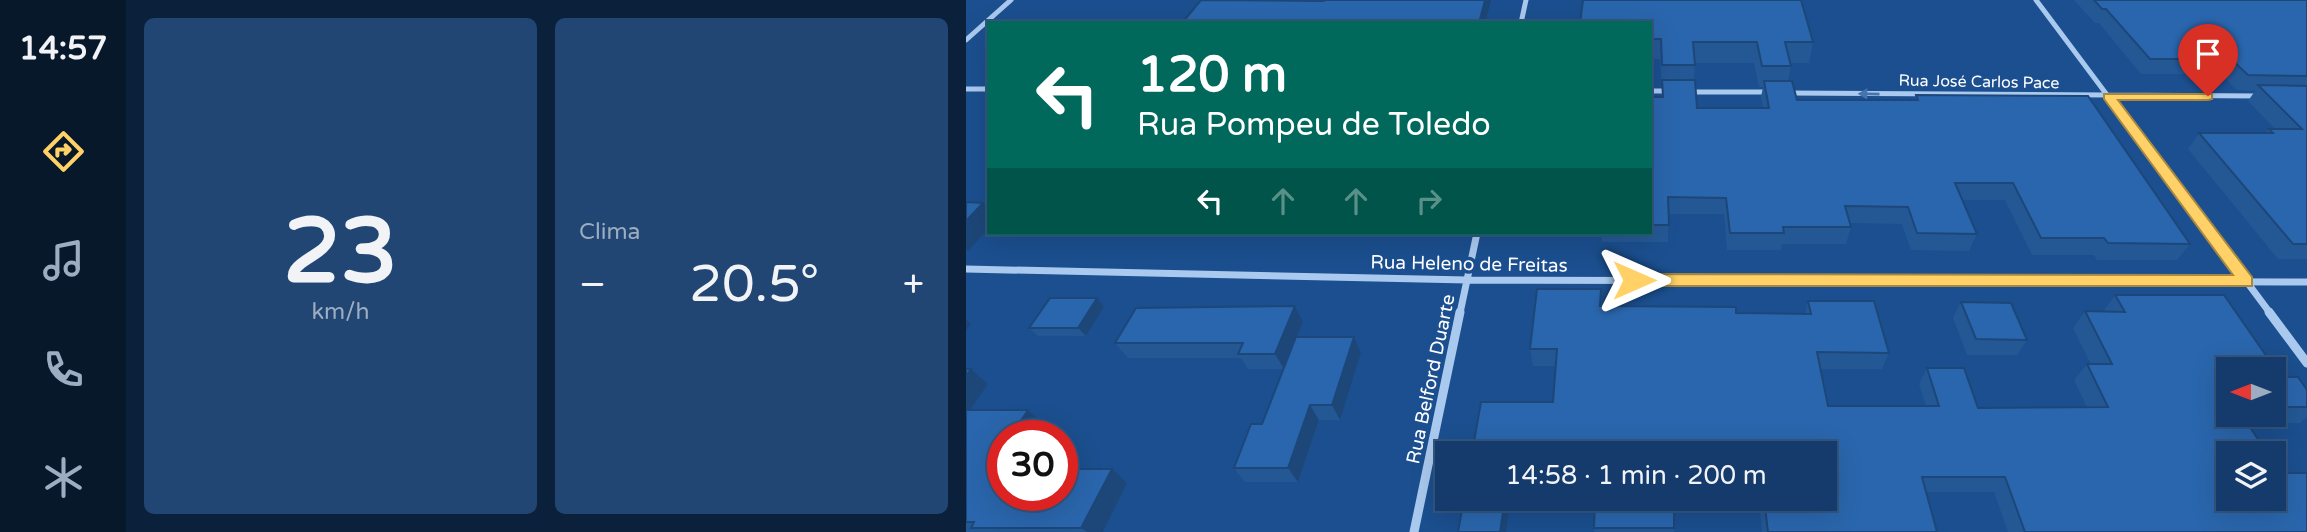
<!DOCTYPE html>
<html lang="pt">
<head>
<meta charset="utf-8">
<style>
	body { margin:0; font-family:"Varela Round",sans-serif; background:#214673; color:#f1f3f6; height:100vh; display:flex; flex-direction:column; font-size:26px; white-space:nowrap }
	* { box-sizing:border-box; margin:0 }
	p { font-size:23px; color:#9dadc1 }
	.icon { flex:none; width:38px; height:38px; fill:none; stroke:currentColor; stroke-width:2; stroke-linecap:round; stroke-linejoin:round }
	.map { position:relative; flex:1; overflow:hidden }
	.sheet { display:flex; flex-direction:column; gap:18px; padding:18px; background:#0b203b; width:840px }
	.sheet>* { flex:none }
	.guide { position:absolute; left:21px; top:21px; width:665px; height:214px; border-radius:0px; box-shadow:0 7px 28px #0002,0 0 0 2px #33557e; background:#00695c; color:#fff; overflow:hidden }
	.needle { width:46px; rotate:270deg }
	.fabs { position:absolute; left:1250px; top:357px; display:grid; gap:14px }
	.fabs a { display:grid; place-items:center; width:70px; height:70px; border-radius:0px; background:#143b6b; box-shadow:0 7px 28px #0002,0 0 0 2px #33557e; font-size:35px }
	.speed { position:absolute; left:21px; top:420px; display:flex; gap:14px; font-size:35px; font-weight:700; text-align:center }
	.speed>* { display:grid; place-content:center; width:91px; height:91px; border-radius:50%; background:#143b6b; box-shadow:0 7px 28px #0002,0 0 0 2px #33557e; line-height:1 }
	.speed .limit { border:10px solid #d22; background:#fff; color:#111 }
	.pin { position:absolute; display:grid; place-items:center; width:60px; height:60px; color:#fff; margin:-72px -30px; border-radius:50% 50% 50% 0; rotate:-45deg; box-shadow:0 0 7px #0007 }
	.pin .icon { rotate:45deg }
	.me { position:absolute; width:77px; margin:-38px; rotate:90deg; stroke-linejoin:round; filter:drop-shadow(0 0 5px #0008) }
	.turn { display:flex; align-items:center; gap:24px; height:147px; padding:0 35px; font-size:32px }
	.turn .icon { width:91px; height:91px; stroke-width:2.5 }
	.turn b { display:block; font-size:49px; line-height:60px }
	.lanes { display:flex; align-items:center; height:66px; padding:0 35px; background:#0003; justify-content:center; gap:35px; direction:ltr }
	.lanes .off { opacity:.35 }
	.big { font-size:52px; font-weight:600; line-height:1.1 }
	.sheet .widget { flex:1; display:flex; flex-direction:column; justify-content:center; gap:10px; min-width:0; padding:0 24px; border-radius:10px; background:#214673 }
	.sheet .dial { align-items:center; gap:0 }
	.dial b { font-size:91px; line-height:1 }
	.heat { display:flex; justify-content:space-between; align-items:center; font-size:38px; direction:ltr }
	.sheet .tiles { flex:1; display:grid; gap:18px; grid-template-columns:repeat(2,1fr) }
	.trip { position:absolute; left:469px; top:441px; width:402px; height:70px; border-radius:0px; background:#143b6b; box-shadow:0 7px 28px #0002,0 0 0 2px #33557e; font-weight:600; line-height:70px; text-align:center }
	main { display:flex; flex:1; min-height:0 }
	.tab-bar { display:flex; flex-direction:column; width:126px; justify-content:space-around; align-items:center; background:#08182b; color:#9dadc1 }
	.tab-bar .icon { width:49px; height:49px }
	.tab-bar .selected { color:#ffd166 }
	.tab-bar b { font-size:32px; color:#f1f3f6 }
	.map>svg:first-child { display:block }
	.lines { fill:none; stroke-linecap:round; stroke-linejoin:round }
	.minor-far2 { stroke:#a9c9ee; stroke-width:5 }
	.minor-far1 { stroke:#a9c9ee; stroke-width:7 }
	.minor { stroke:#a9c9ee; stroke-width:9 }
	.wall { fill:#245895; fill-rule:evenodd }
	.shaded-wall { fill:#1d4779 }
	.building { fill:#2a66ad; stroke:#1d4779; stroke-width:2 }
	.oneway { fill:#4674ac }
	.route { fill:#ffd166; stroke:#a68842; stroke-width:2 }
	.labels { text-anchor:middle; stroke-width:7; stroke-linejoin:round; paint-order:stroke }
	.far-street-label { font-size:16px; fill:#fff; stroke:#1b4f8f }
	.street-label { font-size:19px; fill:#fff; stroke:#1b4f8f }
</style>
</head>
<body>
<main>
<nav class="tab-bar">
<b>14:57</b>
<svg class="icon selected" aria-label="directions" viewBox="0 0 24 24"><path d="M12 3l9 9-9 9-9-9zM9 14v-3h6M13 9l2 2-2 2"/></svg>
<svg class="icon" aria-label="music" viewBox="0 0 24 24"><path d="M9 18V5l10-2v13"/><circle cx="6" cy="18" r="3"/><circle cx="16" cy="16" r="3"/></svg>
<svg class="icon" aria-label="phone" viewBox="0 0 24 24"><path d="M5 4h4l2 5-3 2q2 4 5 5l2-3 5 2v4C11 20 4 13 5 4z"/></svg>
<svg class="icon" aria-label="climate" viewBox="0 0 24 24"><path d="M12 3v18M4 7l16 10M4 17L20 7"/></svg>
</nav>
<section class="sheet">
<div class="tiles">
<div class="widget dial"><b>23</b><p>km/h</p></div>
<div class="widget"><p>Clima</p>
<div class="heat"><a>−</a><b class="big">20.5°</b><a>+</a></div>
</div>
</div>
</section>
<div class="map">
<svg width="1341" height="532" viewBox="0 0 1341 532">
	<rect width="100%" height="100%" fill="#1b4f8f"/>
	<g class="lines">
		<path class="minor-far2" d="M1070 0 1174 139
			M555 23 560 0
			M0 40 45 0
			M0 89H23
			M684 91H705
			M723 92H803
			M821 93 1293 96"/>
		<path class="minor-far1" d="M1173 137 1304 313
			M0 269 501 280 1341 282
			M494 313 511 233"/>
		<path class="minor" d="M1303 312 1341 363
			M448 532 494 312"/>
	</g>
	<path class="wall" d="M1108 0H1341V259H1312L1222 149 1233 133H1299L1303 129H1309L1282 101 1289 91 1271 90 1255 74H1175L1133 23H1129Z
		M684 23 847 42 843 63H824L825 66 822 81 831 100H948L950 95 1224 244 1211 260H1131L1128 255H1066L1039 200H996L1011 234 1003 251 945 250 936 224 884 223 885 227 880 244H816L815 250H761L758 214H702V242H636V233H684V97H696V86L694 59H684ZM729 63H788L793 87H797L795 97 797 108H731L728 80Z
		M212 233H316L315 235 213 236Z
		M571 289H635L636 306 770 307V313L839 314 842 301H908L923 353 916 369H854L862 406H960L953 384 961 368H998L1012 408 1121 407 1108 380 1121 364H1125L1107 328 1119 311 1137 312 1149 295H1258L1315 377H1332L1341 390V417L1334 423H1281L1301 453H1262V499H1307V463L1313 473H1341V532H1042L1028 492H960L971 532H796L793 499H859V453H506L515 402H587L590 366H567L564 349ZM1262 369H1307V415H1262Z
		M995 302 1061 340 1051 355H1001L987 318Z
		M329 306 337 322 331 337 395 353 374 420H353L332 482H279L268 468 296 424 317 369H282L275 358H162L149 343Z
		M138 307 120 336H72L63 328Z
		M0 369H5L22 384 4 410H62L78 425 72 436H37V495L161 483 137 532H0Z
		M628 528H708V532H628Z"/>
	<path class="shaded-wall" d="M519 0H525L519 23H513Z
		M17 203 23 209V213H21L23 215V228L2 251 0 249V221Z
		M131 298 138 307 120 336 112 328Z
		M329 306 337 322 318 369 309 354Z
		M0 320 5 324 0 330Z
		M388 337 395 353 374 420 366 405Z
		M5 369 22 384 0 416V376Z
		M344 405 353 420 332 482 322 468Z
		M62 410 78 425 72 436H45Z
		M37 449V479L24 469Z
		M146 469 161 483 137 532H121L115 528Z
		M539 499H544L540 532H534Z"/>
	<path class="building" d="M235 0 358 1 359 0H519L513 23H216Z
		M617 0H835L847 42H819L825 66H796L791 42H727L729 65H696L695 39H684V23H614Z
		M1128 0H1341V76L1282 75 1265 59H1184L1140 9H1136Z
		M696 80H729L731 108H803L798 81H826L831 100H952L950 95 1122 96 1224 244 1142 243 1138 238H1075L1047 183H989L1011 234 951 233 942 207 879 206 885 227H817L818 233H764L760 198 702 197 703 225H684V97H697Z
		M1292 85 1341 86V244H1327L1233 133H1307L1303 129H1336Z
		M0 202 17 203 0 221Z
		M571 289H635L634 306 770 307V313L845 314 842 301H908L923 353 851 352 862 406H973L961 368H998L1012 408 1142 407 1121 364H1146L1119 311 1159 312 1149 295H1258L1315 377H1332L1341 390V407H1307V369H1262V415H1276L1301 453H1262V499H1307V463L1313 473H1341V532H1059L1039 477H956L971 532H802L798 499H859V453H506L515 402H587L591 349H564Z
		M84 298H131L112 328H63Z
		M995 302 1045 303 1061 340 1010 339Z
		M329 306 309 354H272L277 343H149L170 308Z
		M330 337H388L366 405H344L322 468H268L285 424H296Z
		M0 369H5L0 376Z
		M0 410H62L45 436H37V449L24 469H37V495H96V469H146L115 528H5L8 522H0Z
		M498 499H539L534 532H492Z
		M629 499H708V528H628Z"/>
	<defs><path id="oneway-solid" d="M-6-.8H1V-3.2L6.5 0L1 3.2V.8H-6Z" transform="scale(1.75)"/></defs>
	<use class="oneway" href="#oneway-solid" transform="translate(903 94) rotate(-179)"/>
	<path class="route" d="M1138 94H1246V99L1242 100H1152L1286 277V286H668L660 280 668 274 1267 275 1138 99Z"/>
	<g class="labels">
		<g class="far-street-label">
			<text transform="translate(1013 81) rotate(1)" y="6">Rua José Carlos Pace</text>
		</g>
		<g class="street-label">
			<text transform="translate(503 263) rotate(1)" y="7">Rua Heleno de Freitas</text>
			<text transform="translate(464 379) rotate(-78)" y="7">Rua Belford Duarte</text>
		</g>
	</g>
</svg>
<div class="fabs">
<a><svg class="needle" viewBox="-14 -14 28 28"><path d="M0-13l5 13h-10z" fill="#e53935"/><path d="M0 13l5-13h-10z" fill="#9dadc1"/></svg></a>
<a><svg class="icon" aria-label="layers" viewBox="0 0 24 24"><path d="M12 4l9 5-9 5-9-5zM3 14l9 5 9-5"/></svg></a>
</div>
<div class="speed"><div class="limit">30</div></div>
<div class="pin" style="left:1242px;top:96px;background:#d93025"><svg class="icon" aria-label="arrive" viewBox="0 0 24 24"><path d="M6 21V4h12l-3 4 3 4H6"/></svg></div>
<svg class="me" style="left:668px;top:280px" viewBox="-20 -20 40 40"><path d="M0-17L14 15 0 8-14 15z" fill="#ffd166" stroke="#fff" stroke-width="4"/></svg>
<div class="trip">14:58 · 1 min · 200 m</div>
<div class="guide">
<div class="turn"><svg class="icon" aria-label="left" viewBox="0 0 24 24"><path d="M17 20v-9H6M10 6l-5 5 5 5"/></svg><div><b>120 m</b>Rua Pompeu de Toledo</div></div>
<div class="lanes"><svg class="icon" aria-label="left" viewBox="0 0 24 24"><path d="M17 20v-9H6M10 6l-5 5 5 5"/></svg><svg class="icon off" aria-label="ahead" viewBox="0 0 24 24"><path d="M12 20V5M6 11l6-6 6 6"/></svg><svg class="icon off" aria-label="ahead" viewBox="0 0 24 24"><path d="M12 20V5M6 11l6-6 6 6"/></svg><svg class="icon off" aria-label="right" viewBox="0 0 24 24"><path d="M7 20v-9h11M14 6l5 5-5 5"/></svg></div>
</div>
</div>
</main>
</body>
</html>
